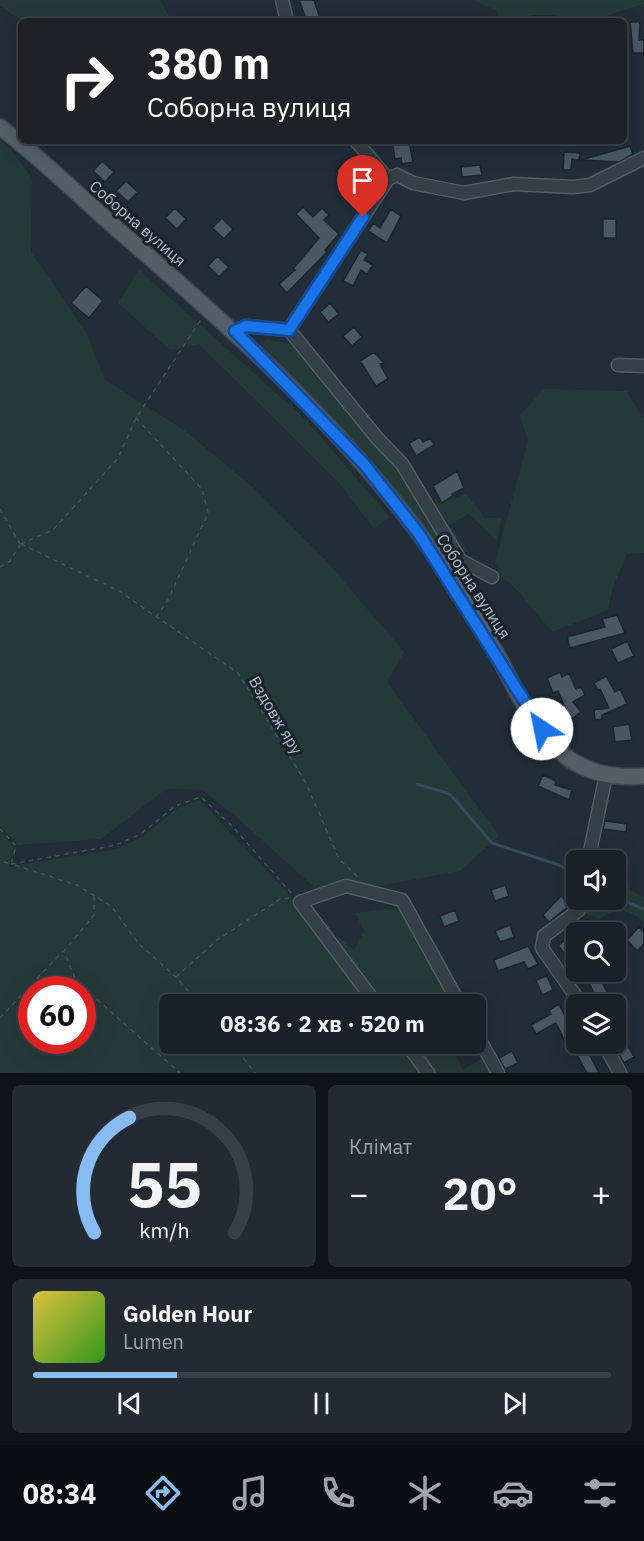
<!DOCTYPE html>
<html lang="uk">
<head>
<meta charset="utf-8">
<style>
	body { margin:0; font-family:"IBM Plex Sans",sans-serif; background:#232a31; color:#f1f3f6; height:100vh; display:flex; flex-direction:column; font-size:22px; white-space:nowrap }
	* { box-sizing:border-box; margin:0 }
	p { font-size:20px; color:#9fa4a8 }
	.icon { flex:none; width:33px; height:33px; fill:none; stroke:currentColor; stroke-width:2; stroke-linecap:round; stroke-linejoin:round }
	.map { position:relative; height:1073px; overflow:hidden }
	.panel { display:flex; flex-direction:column; gap:12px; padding:12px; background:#0e1317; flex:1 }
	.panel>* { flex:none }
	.hud { position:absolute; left:18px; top:18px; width:609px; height:126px; border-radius:9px; box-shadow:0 6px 24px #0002,0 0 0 2px #383f46; background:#202124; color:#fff; overflow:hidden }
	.fabs { position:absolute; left:566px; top:850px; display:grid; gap:12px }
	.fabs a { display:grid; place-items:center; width:60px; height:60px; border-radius:9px; background:#1a2229; box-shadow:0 6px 24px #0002,0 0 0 2px #383f46; font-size:30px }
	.speed { position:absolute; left:18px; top:976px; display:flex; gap:12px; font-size:30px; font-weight:700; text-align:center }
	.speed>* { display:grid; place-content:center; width:78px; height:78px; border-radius:50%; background:#1a2229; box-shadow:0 6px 24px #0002,0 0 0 2px #383f46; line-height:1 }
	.speed .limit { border:9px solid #d22; background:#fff; color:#111 }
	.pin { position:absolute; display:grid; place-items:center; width:51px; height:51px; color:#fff; margin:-62px -26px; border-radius:50% 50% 50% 0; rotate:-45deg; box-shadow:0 0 6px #0007 }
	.pin .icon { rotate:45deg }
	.me { position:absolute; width:66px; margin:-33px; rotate:326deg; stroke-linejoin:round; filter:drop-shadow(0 0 4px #0008) }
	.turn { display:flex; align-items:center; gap:21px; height:126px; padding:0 30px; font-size:27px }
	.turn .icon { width:78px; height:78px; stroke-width:2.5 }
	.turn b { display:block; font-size:42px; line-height:51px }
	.big { font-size:45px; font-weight:700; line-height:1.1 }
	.panel .card { flex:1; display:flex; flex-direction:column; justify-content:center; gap:9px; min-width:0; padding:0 21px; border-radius:9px; background:#232a31 }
	.panel .dial { align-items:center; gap:0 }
	.dial svg { height:156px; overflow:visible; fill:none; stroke:#383f46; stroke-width:7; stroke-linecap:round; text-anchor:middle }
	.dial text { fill:#f1f3f6; stroke:none }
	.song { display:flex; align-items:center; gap:18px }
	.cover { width:72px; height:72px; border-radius:9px; background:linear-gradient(135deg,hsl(50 70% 55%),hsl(110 70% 35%)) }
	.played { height:6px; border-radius:3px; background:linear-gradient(90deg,#87bcf2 25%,#383f46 25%) }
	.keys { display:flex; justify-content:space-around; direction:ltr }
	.heat { display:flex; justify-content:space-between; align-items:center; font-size:33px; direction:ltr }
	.panel .tiles { flex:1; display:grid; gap:12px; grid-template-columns:1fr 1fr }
	.card:last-child { grid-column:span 2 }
	.trip { position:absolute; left:159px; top:994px; width:327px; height:60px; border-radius:9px; background:#1a2229; box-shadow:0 6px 24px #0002,0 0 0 2px #383f46; font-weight:700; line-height:60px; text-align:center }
	.tab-bar { display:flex; height:96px; justify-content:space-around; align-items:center; background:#0a0e10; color:#9fa4a8 }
	.tab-bar .icon { width:42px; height:42px }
	.tab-bar .current { color:#87bcf2 }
	.tab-bar b { font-size:27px; color:#f1f3f6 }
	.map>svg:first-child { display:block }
	.green { fill:#243a39; fill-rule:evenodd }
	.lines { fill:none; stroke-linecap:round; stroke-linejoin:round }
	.stream { stroke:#364b5d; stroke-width:3 }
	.building { fill:#4a5863; stroke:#1c262e; stroke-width:1.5 }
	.minor-casing { stroke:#525d65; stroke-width:15 }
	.major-casing { stroke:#3e4851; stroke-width:18 }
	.path { stroke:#435657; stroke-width:1.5; stroke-dasharray:4.5 4.5; stroke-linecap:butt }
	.minor { stroke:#353f47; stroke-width:12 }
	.major { stroke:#535e67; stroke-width:15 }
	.route-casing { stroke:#114b97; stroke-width:15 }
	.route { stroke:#1a73e8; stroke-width:10 }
	.labels { text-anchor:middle; stroke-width:6; stroke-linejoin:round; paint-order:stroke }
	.street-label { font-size:16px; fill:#afbac4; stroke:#1a242c }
</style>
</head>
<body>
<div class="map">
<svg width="644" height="1073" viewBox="0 0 644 1073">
	<rect width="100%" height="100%" fill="#222d37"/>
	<path class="green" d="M0 0H160L172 21H99L98 18 80 21H22L0 6Z
		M473 0H644V4L608 15 603 21H557L556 15H531L530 21H499L497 11Z
		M0 140 8 146 32 178 31 252 86 332 105 380 184 430 257 491 329 564 404 652 387 682 499 836 460 871 324 896 240 820 202 790 166 789 101 839 18 845 0 826Z
		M139 270 305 419 390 517 374 529 340 484 199 344 170 350 118 303Z
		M266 339 299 346 399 467 424 508 466 494 485 518H502L497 541 469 514 449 525 469 552 448 553 425 530 356 446 260 344Z
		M544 389 626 391 644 419V553L627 554 612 590 608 610 552 632 517 590 501 576 495 563 528 441 520 415Z
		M200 800 297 903 374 1005H170V1044H404L425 1073H0V832L14 846 9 867 117 849 142 837 178 808ZM32 990H82V1041H32Z
		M615 866 624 873 630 890 644 897V923L638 917 619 909 599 919 585 913 589 900H615Z
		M394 908 429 931 466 1000 456 1005H385L339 948 337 936 354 950 364 931 355 913Z
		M414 1044H450L463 1070 483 1058 492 1073H435Z"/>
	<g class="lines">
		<path class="stream" d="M417 784 450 794 492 843 559 865 576 875
			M615 897 644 909"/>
	</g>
	<path class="building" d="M299 0H314L321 21H307Z
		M630 22H640L639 40H644V53H633Z
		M392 141H409L413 162 402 164 401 158 395 159Z
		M630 146 633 154 619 162 581 160Z
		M564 152 580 153 579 160 572 159 571 170H563Z
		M102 161 114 172 105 182 93 171Z
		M364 163 372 173 360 185 370 192 365 199 357 194 352 199 340 188 346 182 336 171 342 164 352 175Z
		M480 165 482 175 462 177 461 167Z
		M126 181 138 192 128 202 116 191Z
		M303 207 313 217 322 208 329 215 324 220 339 234 325 250 327 252 287 293 279 284 295 270 293 269 319 238 296 214Z
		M175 208 186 219 177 229 165 218Z
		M391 209 401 216 387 243 368 231 373 223 380 228Z
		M222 218 233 229 224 239 212 228Z
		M603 219H616V238H603Z
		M361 250 368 254 364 260 373 265 367 274 361 270 353 286 343 281Z
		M217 256 229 267 219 277 208 266Z
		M86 286 103 301 89 318 71 303Z
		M330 303 339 314 328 322 320 312Z
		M354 327 362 337 352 346 343 336Z
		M374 352 384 363 380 364 388 379 376 386 360 361Z
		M420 437 423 442 430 438 434 445 416 456 409 443Z
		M457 471 464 488 452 494 453 496 442 503 433 486Z
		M617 615 625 633 570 648 567 637 605 627 602 619Z
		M627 641 634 656 618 663 611 649Z
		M560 672 562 677 569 673 576 689 581 687 585 695 573 702 581 712 570 720 561 708 564 705 558 691 553 693 547 678Z
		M606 676 615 692 620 689 627 704 602 715V719L595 720 594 710 609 708 600 689 598 690 594 683Z
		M629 724 632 740 615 742 613 727Z
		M543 775 556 781 555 785 572 790 569 800 538 786Z
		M605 821 627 824 626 832 603 829Z
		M505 885 509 896 495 901 491 890Z
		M561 896 570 905 549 922 543 915Z
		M455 910 459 921 444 927 440 916Z
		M510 925 514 937 500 942 495 931Z
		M639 927 644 932V944L637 951 627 940Z
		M570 936 576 943V954L570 960 558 946Z
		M528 946 538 964 528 969 524 962 498 971 494 960Z
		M547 976 553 990 542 995 536 980Z
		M599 976 607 992 596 997 588 981Z
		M559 1004 573 1032 576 1030V1044H584L599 1073H587L574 1049 570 1052 556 1023 536 1034 531 1025 551 1014 549 1010Z
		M620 1032 634 1057 624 1063 615 1046V1035Z
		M512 1051 518 1063 505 1069 499 1058Z"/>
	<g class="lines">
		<defs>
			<path id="minor" d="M282 0 287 21
				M356 141 388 179
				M289 330 388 179 397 175 413 183 464 193 514 184 573 187 590 185 644 158
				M235 331 246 326 289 330 377 438 402 464 460 560 492 577
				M618 365 644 366
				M588 861 606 775
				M581 900 579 910 544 936 542 948 582 1005
				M377 1005 300 902 346 886 402 900 460 1005
				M476 1033 498 1073
				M407 1044 428 1073
				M604 1044 620 1073"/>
			<path id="major" d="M0 127C41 158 78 195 117 229 227 324 329 414 418 532 447 571 475 616 499 658 515 688 530 721 554 746 578 771 610 779 644 776"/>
		</defs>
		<use href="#minor" class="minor-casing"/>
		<use href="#major" class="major-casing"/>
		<path class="path" d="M136 418 202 489 208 513 168 600 156 617
			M0 509 20 544
			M21 544 119 591 238 673 306 783 339 859 360 879
			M21 544 53 530 118 458 136 418 202 318
			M0 567 10 561 20 545
			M0 829 16 846 11 864 0 861
			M94 896V915L64 951 76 981 180 1073
			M176 977 217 940 280 899 291 898
			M200 1005 176 977 138 943 112 907 77 885 11 864 116 845 141 834 175 806 201 797 232 826 293 895
			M0 1018 63 951
			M232 1044 255 1073"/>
		<use href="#minor" class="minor"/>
		<use href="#major" class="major"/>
	</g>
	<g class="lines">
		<defs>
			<path id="route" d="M363 217 289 330 246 326 235 331 364 464 419 534 542 729"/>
		</defs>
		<use href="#route" class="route-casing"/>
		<use href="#route" class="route"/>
	</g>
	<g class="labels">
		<g class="street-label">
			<text transform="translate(138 223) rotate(41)" y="6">Соборна вулиця</text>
			<text transform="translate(474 586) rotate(57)" y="6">Соборна вулиця</text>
			<text transform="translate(276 715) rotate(59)" y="6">Вздовж яру</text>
		</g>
	</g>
</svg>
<div class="fabs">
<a><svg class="icon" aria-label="sound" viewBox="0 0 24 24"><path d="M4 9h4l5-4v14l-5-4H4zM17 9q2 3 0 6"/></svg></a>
<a><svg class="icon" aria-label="search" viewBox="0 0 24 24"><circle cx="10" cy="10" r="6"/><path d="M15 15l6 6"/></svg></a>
<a><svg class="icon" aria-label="layers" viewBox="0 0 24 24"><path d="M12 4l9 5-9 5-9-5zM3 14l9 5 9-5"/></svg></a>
</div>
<div class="speed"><div class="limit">60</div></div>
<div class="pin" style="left:363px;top:217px;background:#d93025"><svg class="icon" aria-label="arrive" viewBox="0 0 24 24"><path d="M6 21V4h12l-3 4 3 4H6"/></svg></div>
<svg class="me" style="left:542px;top:729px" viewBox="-20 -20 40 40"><circle r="19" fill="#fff"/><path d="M0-13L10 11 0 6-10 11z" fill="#1a73e8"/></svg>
<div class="trip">08:36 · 2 хв · 520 m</div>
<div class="hud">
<div class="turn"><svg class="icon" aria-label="right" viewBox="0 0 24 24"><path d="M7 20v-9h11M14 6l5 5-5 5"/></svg><div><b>380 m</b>Соборна вулиця</div></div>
</div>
</div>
<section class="panel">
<div class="tiles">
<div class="card dial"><svg viewBox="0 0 100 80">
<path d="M14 69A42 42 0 1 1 86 69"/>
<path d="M14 69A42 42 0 0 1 32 10" stroke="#87bcf2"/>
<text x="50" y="56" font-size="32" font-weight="700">55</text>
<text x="50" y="72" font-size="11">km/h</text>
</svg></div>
<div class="card"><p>Клімат</p>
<div class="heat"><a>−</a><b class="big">20°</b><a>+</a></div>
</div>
<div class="card">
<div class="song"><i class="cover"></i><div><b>Golden Hour</b><p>Lumen</p></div></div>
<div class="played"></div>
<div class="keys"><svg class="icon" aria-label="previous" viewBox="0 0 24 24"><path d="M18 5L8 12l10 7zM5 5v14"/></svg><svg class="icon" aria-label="pause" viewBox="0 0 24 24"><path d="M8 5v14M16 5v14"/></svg><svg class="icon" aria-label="next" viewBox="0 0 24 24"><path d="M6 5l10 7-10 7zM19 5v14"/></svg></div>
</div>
</div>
</section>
<nav class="tab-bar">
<b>08:34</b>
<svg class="icon current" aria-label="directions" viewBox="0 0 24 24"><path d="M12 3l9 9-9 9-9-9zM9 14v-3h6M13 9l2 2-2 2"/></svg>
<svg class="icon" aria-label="music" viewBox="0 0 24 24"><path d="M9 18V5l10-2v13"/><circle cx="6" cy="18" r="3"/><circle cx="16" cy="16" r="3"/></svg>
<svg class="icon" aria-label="phone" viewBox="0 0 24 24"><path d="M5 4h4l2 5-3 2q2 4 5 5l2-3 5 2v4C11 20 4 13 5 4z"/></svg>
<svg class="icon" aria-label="climate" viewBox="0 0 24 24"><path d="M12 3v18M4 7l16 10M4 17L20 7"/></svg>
<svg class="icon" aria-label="car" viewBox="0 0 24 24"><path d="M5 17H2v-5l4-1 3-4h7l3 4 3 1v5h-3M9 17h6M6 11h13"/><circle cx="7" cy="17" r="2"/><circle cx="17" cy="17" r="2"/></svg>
<svg class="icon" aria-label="filters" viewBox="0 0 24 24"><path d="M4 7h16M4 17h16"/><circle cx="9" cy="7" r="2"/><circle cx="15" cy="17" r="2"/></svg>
</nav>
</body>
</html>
